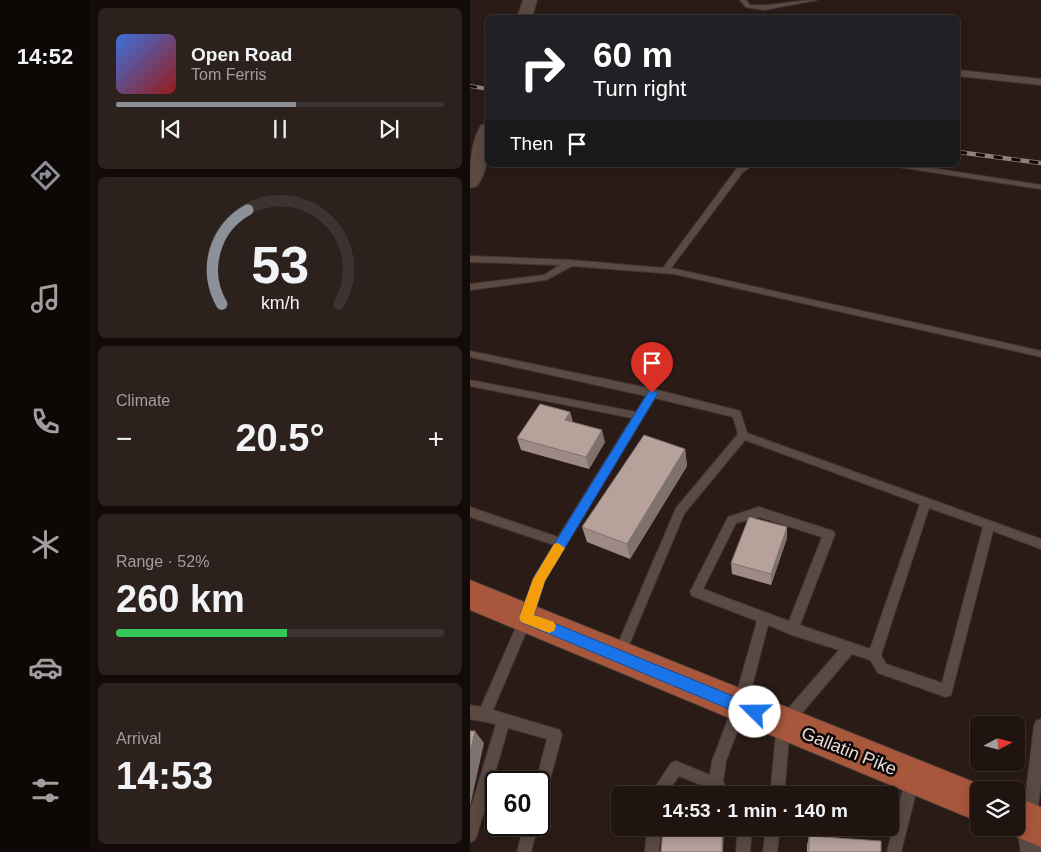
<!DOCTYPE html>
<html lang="en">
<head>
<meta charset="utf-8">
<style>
	body { margin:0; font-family:Arial,sans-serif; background:#2d211e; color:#f1f3f6; height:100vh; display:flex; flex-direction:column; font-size:19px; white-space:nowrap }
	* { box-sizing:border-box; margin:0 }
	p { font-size:16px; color:#a29e9f }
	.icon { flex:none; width:28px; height:28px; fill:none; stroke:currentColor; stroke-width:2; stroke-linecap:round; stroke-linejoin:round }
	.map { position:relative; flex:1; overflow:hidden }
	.side { display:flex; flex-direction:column; gap:8px; padding:8px; background:#120b09; width:380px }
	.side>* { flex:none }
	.guide { position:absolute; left:15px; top:15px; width:475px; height:152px; border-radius:8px; box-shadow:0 2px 12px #0003,0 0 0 1px #3d3330; background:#202124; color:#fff; overflow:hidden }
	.needle { width:32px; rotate:83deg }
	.controls { position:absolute; left:500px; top:716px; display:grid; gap:10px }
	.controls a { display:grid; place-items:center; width:55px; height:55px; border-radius:8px; background:#201410; box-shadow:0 2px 12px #0003,0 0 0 1px #3d3330; font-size:25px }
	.speed { position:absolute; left:15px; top:771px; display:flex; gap:10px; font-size:25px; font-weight:700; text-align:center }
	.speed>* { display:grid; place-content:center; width:65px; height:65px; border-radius:50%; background:#201410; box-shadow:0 2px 12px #0003,0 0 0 1px #3d3330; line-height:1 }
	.speed .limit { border:2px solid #111; border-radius:8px; background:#fff; color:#111 }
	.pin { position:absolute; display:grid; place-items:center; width:42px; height:42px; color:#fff; margin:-51px -21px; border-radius:50% 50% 50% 0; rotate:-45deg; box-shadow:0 0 5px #0007 }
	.pin .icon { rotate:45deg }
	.me { position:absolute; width:55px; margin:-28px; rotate:292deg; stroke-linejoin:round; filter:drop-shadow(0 0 4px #0008) }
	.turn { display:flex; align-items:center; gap:18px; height:105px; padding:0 25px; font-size:22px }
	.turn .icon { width:65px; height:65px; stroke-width:2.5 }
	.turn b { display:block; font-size:35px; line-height:42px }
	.then { display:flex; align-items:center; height:48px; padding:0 25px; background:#0003; gap:10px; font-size:19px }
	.big { font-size:38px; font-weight:800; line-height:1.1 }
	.side .tile { flex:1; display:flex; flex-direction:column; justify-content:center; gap:8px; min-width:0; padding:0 18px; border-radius:8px; background:#2d211e }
	.side .dial { align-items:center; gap:0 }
	.dial svg { height:130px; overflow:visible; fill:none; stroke:#3d3330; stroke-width:7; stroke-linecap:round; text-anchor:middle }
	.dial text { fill:#f1f3f6; stroke:none }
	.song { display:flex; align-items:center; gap:15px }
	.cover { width:60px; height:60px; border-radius:8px; background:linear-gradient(135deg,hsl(220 70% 55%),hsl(0 70% 35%)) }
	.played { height:5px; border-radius:2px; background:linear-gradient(90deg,#8c9099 55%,#3d3330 55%) }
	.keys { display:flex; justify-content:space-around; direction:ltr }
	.heat { display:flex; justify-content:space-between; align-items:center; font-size:28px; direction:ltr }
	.charge { height:8px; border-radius:4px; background:linear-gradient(90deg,#34c759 52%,#3d3330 0) }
	.trip { position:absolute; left:141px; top:786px; width:288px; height:50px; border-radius:8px; background:#201410; box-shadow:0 2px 12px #0003,0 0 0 1px #3d3330; font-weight:800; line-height:50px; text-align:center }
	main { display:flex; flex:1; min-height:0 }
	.tabs { display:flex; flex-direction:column; width:90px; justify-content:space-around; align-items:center; background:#0d0806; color:#a29e9f }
	.tabs .icon { width:35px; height:35px }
	.tabs .active { color:#8c9099 }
	.tabs b { font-size:22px; color:#f1f3f6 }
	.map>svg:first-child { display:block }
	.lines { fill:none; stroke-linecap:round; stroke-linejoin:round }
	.lane-casing { stroke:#413532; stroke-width:2 }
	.street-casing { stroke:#413532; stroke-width:2 }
	.secondary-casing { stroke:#413532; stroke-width:2 }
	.primary-casing { stroke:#413532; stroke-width:2 }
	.lane { fill:#5b4943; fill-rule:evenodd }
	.street { fill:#5b4943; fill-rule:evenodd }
	.secondary { fill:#5b4943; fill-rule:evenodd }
	.primary { fill:#a7573b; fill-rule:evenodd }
	.rail-far1-casing { stroke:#8e817d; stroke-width:4 }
	.rail-casing { stroke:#8e817d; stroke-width:4.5 }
	.rail-far1 { stroke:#0e0706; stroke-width:2.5; stroke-dasharray:7; stroke-linecap:butt }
	.rail { stroke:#0e0706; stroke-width:3; stroke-dasharray:9; stroke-linecap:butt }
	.wall { fill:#9d8a85 }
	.shaded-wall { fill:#7f716c }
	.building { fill:#b6a19b; stroke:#7f716c }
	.route { fill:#1a73e8; stroke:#114b97 }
	.slow { fill:#f59e0b }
	.labels { text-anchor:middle; stroke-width:5; stroke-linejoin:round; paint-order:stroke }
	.near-street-label { font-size:18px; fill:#e6dbd7; stroke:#0e0706 }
</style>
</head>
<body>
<main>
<nav class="tabs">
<b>14:52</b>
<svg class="icon active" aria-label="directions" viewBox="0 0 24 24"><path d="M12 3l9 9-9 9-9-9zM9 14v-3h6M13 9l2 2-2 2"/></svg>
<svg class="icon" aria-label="music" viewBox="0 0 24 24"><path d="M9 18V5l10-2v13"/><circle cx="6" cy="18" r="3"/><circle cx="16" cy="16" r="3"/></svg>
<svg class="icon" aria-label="phone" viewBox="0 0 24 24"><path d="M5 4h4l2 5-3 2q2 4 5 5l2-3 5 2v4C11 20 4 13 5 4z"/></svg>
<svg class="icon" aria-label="climate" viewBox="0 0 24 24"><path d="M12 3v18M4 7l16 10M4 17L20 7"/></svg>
<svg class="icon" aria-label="car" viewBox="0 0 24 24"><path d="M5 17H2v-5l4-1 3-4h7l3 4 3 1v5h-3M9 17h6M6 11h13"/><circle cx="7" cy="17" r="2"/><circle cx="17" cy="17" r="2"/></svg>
<svg class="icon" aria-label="filters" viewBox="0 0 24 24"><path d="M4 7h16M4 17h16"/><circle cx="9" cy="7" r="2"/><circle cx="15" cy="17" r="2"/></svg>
</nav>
<section class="side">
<div class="tile">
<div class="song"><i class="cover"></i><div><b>Open Road</b><p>Tom Ferris</p></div></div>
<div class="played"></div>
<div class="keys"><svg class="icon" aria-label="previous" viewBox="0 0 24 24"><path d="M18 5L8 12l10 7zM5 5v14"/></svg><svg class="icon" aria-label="pause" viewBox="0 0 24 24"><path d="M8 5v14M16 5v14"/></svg><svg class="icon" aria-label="next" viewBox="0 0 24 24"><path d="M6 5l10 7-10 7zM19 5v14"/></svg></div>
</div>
<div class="tile dial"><svg viewBox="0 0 100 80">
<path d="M14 69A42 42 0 1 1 86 69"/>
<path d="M14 69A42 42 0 0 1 30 11" stroke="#8c9099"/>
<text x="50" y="56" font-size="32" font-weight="700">53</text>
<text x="50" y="72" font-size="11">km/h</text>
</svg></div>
<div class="tile"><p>Climate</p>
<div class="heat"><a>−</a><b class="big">20.5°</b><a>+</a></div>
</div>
<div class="tile"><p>Range · 52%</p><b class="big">260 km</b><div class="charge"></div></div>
<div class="tile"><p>Arrival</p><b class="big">14:53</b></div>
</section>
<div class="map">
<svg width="571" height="852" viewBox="0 0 571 852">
	<rect width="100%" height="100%" fill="#2a1b16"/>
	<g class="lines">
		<defs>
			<path id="lane" d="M270 0H276L280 5C302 7 324 0 347 0L294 10 276 7Z
				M274 165H283L273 172 201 268 571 351V357L204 274 102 266 76 280 0 290V284L74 275 90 265 0 262V256L101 260 193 268 267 168Z
				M424 165H442L571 185V189L428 167Z
				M0 351 183 389 270 411 277 433 571 539V549L523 531 481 695 476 697 408 673 400 660 382 654 320 727 314 795H300L307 724 309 719 369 650 322 635 298 625 277 706 256 761 253 782 262 795H246L241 789 209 776 195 795H180L201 763 206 761 240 775 242 761 263 706 287 621 222 596 220 592 258 517 289 507 363 531 365 534 330 625 400 649 450 504 275 440 214 514 154 657 150 659 146 657 144 653 206 508 268 434 263 417 185 398 74 581 62 618 23 710 90 730 92 735 74 802 69 804V782H66L77 739 38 728 7 835 5 840 0 842V811L26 724 0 719V705L11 707 50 618 63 579 84 545 0 517V507L88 537 162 418 0 386V380L166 412 176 396 0 357ZM459 508 513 527 472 683 416 664 411 655ZM289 517 352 537 319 621 233 589 266 523Z
				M571 719V783L567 816 565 821 560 823 555 821 553 816 564 726 566 721Z
				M442 774 447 776 449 781 431 852H417L435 781 437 776Z
				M54 825H68L61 852H47Z
				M177 828H191L189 852H175Z
				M268 828H282L280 852H266Z
				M296 828H310L307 852H293Z"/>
			<path id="street" d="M488 70 571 79V85L488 76Z
				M559 809 569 812 571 818V852H551L546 826 549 812Z"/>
			<path id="secondary" d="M53 0H67L62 18H47Z
				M18 124C18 145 20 168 7 186L0 188C0 166 0 144 11 125Z"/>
			<path id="primary" d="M0 580 509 784 523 790H509V822L0 610Z
				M546 797 571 807V847L532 831 531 828H546Z"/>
		</defs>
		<use href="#lane" class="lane-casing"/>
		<use href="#street" class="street-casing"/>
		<use href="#secondary" class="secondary-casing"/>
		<use href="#primary" class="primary-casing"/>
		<use href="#lane" class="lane"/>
		<use href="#street" class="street"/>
		<use href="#secondary" class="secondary"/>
		<use href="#primary" class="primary"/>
		<defs>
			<path id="rail-far1" d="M0 86 18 89"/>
			<path id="rail" d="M488 152 571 163"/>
		</defs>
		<use href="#rail-far1" class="rail-far1-casing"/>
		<use href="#rail" class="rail-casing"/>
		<use href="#rail-far1" class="rail-far1"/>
		<use href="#rail" class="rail"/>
	</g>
	<path class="wall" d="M100 412 103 422 135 442 119 469 51 450 47 438Z
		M215 449 217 466 160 559 117 542 112 527Z
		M317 527V538L301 585 262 574 261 563Z
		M339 836 411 852H337V845Z"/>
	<path class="shaded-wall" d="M100 412 103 424 95 420Z
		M132 430 135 442 119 469 116 457Z
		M215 449 217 466 160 559 157 544Z
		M317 527V538L301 585V574Z
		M5 731 14 743 0 807V753Z
		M252 828H254L253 852H252Z"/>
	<path class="building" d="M70 404 100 412 95 420 132 430 116 457 47 438Z
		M174 435 215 449 157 544 112 527Z
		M279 517 317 527 301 574 261 563Z
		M0 731H5L0 753Z
		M193 828H252V852H191Z
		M339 836 411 841V852H339Z"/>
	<path class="route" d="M182 389 188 393 75 581 64 615 290 707 292 712 290 717 285 720 51 622 49 618 65 575 179 391Z"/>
	<path class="slow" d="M88 543 95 548 75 581 64 615 84 622 86 626 84 631 79 633 51 622 49 618 63 579 84 544Z"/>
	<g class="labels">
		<g class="near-street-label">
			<text transform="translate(379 751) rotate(22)" y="6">Gallatin Pike</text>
		</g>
	</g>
</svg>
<div class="controls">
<a><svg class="needle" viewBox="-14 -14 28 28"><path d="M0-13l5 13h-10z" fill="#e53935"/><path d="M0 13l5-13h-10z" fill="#a29e9f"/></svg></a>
<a><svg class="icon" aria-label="layers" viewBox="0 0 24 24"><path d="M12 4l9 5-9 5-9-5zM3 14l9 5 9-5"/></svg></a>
</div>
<div class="speed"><div class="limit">60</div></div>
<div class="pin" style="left:182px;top:393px;background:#d93025"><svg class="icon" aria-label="arrive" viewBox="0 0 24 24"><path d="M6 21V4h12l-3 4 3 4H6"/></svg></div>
<svg class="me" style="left:285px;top:712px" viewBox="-20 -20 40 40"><circle r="19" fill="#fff"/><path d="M0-13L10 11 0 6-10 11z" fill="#1a73e8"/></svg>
<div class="trip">14:53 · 1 min · 140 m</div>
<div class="guide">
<div class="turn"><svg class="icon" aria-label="right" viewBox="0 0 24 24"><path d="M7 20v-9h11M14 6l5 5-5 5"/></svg><div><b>60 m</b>Turn right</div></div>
<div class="then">Then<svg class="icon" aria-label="arrive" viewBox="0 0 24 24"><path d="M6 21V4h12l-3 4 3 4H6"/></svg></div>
</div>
</div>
</main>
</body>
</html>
